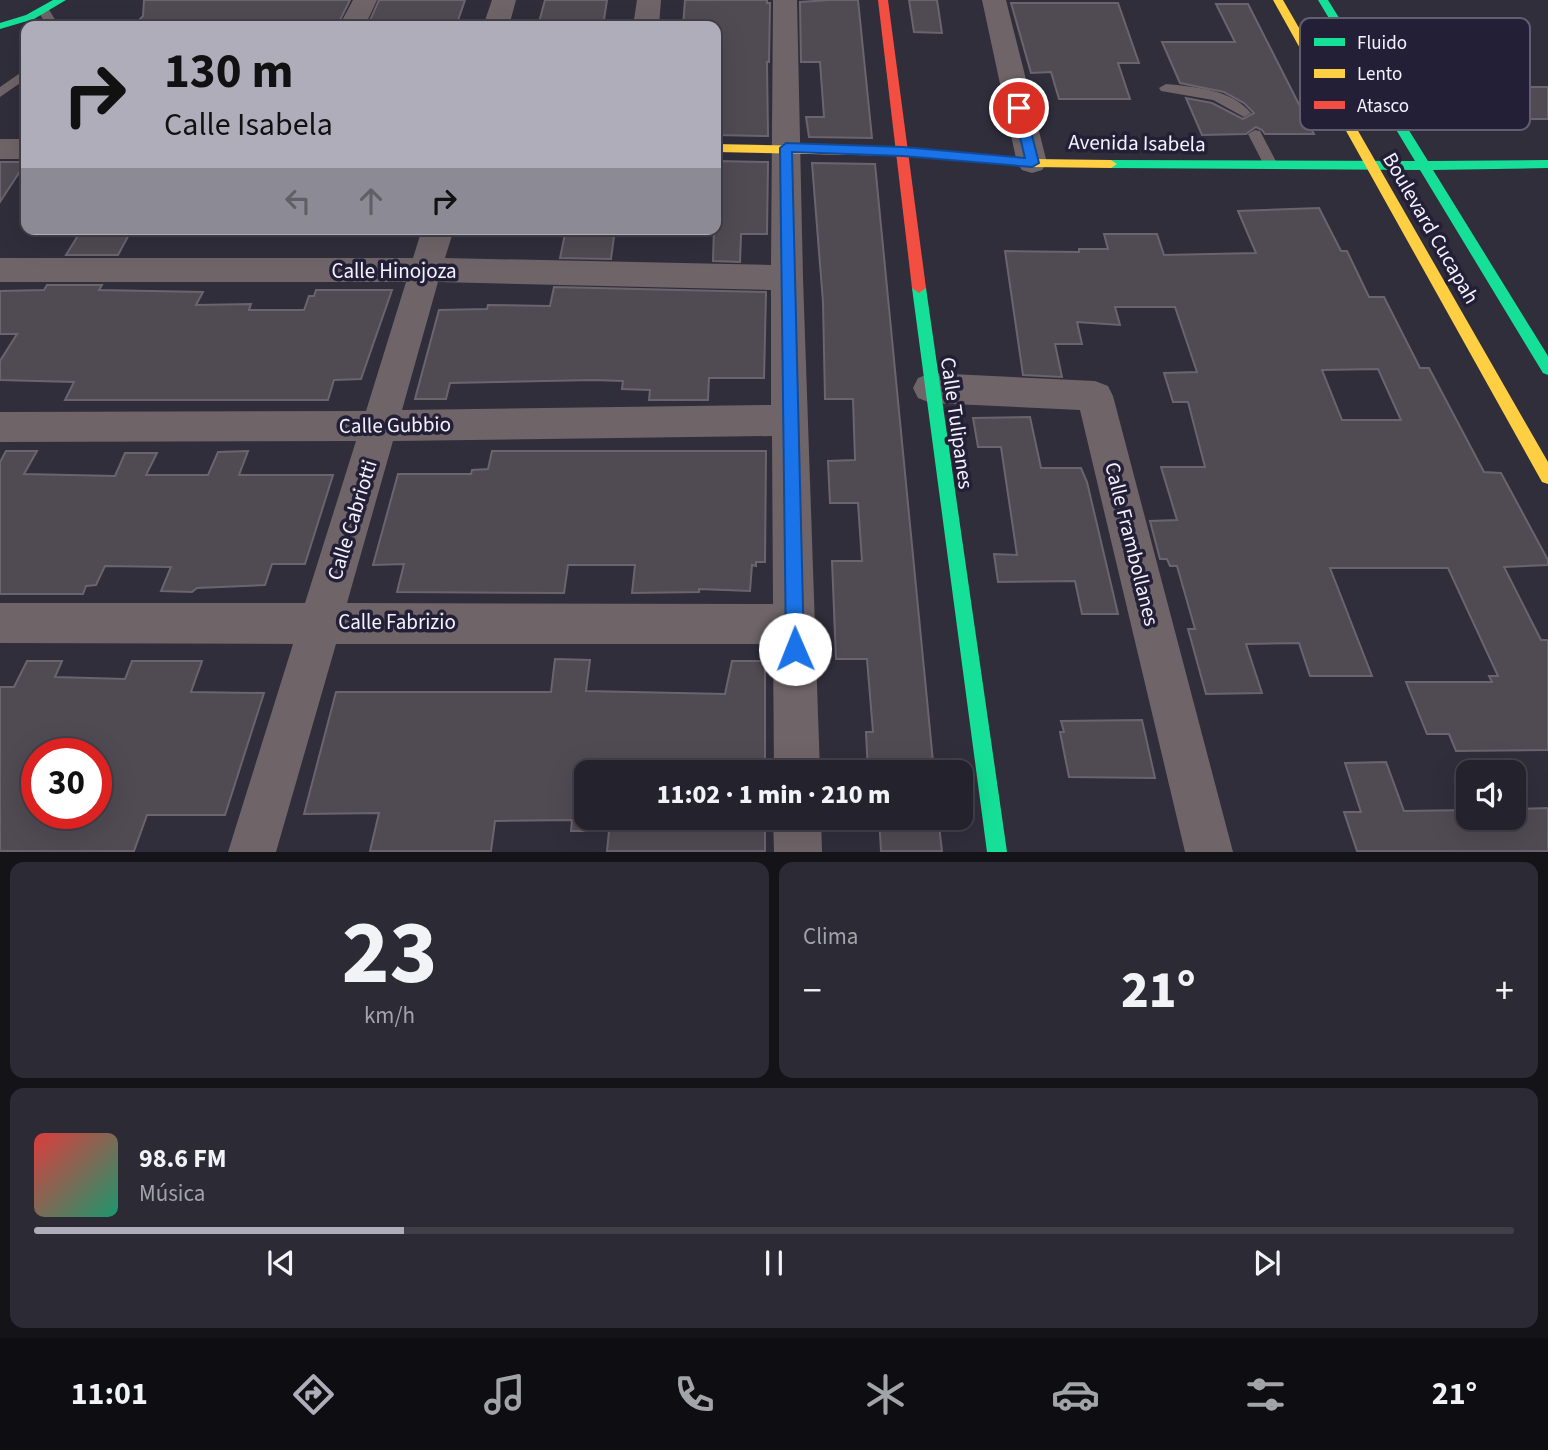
<!DOCTYPE html>
<html lang="es">
<head>
<meta charset="utf-8">
<style>
	body { margin:0; font-family:"Source Sans 3",sans-serif; background:#2c2a34; color:#f1f3f6; height:100vh; display:flex; flex-direction:column; font-size:26px; white-space:nowrap }
	* { box-sizing:border-box; margin:0 }
	p { font-size:23px; color:#a3a4a9 }
	.icon { flex:none; width:38px; height:38px; fill:none; stroke:currentColor; stroke-width:2; stroke-linecap:round; stroke-linejoin:round }
	.map { position:relative; height:852px; overflow:hidden }
	.panel { display:flex; flex-direction:column; gap:10px; padding:10px; background:#141318; flex:1 }
	.panel>* { flex:none }
	.guide { position:absolute; left:21px; top:21px; width:700px; height:214px; border-radius:14px; box-shadow:0 7px 28px #0002,0 0 0 2px #413f48; background:#afadba; color:#111; overflow:hidden }
	.buttons { position:absolute; left:1456px; top:760px; display:grid; gap:14px }
	.buttons a { display:grid; place-items:center; width:70px; height:70px; border-radius:14px; background:#24222c; box-shadow:0 7px 28px #0002,0 0 0 2px #413f48; font-size:35px }
	.speed { position:absolute; left:21px; top:738px; display:flex; gap:14px; font-size:35px; font-weight:700; text-align:center }
	.speed>* { display:grid; place-content:center; width:91px; height:91px; border-radius:50%; background:#24222c; box-shadow:0 7px 28px #0002,0 0 0 2px #413f48; line-height:1 }
	.speed .limit { border:10px solid #d22; background:#fff; color:#111 }
	.pin { position:absolute; display:grid; place-items:center; width:60px; height:60px; color:#fff; margin:-30px; border:4px solid #fff; border-radius:50%; box-shadow:0 2px 7px #0007 }
	.me { position:absolute; width:77px; margin:-38px; rotate:359deg; stroke-linejoin:round; filter:drop-shadow(0 0 5px #0008) }
	.turn { display:flex; align-items:center; gap:24px; height:147px; padding:0 28px; font-size:32px }
	.turn .icon { width:91px; height:91px; stroke-width:2.5 }
	.turn b { display:block; font-size:49px; line-height:60px }
	.lanes { display:flex; align-items:center; height:66px; padding:0 28px; background:#0003; justify-content:center; gap:35px; direction:ltr }
	.lanes .off { opacity:.35 }
	.big { font-size:52px; font-weight:800; line-height:1.1 }
	.panel .card { flex:1; display:flex; flex-direction:column; justify-content:center; gap:10px; min-width:0; padding:0 24px; border-radius:14px; background:#2c2a34 }
	.panel .dial { align-items:center; gap:0 }
	.dial b { font-size:91px; line-height:1 }
	.song { display:flex; align-items:center; gap:21px }
	.cover { width:84px; height:84px; border-radius:10px; background:linear-gradient(135deg,hsl(0 70% 55%),hsl(160 70% 35%)) }
	.played { height:7px; border-radius:4px; background:linear-gradient(90deg,#afadba 25%,#413f48 25%) }
	.keys { display:flex; justify-content:space-around; direction:ltr }
	.heat { display:flex; justify-content:space-between; align-items:center; font-size:38px; direction:ltr }
	.panel .tiles { flex:1; display:grid; gap:10px; grid-template-columns:1fr 1fr }
	.card:last-child { grid-column:span 2 }
	.trip { position:absolute; left:574px; top:760px; width:399px; height:70px; border-radius:14px; background:#24222c; box-shadow:0 7px 28px #0002,0 0 0 2px #413f48; font-weight:800; line-height:70px; text-align:center }
	.tab-bar { display:flex; height:112px; justify-content:space-around; align-items:center; background:#0e0e12; color:#a3a4a9 }
	.tab-bar .icon { width:49px; height:49px }
	.tab-bar .selected { color:#afadba }
	.tab-bar b { font-size:32px; color:#f1f3f6 }
	.map>svg:first-child { display:block }
	.building { fill:#504a53; stroke:#6b646e; stroke-width:2; fill-rule:evenodd }
	.lines { fill:none; stroke-linecap:round; stroke-linejoin:round }
	.lane { fill:#6f6568; fill-rule:evenodd }
	.street { fill:#6f6568; fill-rule:evenodd }
	.fast { fill:#16e098; fill-rule:evenodd }
	.slow { fill:#ffcf43; fill-rule:evenodd }
	.jam { fill:#f24e42; fill-rule:evenodd }
	.route { fill:#1a73e8; stroke:#114b97; stroke-width:2 }
	.labels { text-anchor:middle; stroke-width:7; stroke-linejoin:round; paint-order:stroke }
	.street-label { font-size:21px; fill:#f4f2ff; stroke:#231f36 }
	.key { fill:#231f36; stroke:#625e72; stroke-width:2 }
	.key-label { font-size:19px; fill:#f4f2ff }
</style>
</head>
<body>
<div class="map">
<svg width="1548" height="852" viewBox="0 0 1548 852">
	<rect width="100%" height="100%" fill="#302e3b"/>
	<path class="building" d="M144 0H350L337 26H133L143 16Z
		M379 0H465L456 26 368 25Z
		M545 0H607L603 26H538Z
		M685 0H767V3H770L769 62H767L768 136 716 135V26H683Z
		M829 0H858L872 138 809 137 806 117H824L820 62H801L800 2Z
		M909 0H937L942 33 914 32Z
		M1011 3H1118L1139 63H1118L1130 99H1059L1051 72 1031 73Z
		M1216 4H1248L1314 134H1265L1262 130 1256 127 1246 134 1202 135 1186 98 1212 103 1243 119 1254 113 1244 103 1224 92 1180 83 1162 42H1235Z
		M1488 87H1548V119H1512Z
		M716 161 768 162 767 234H741L740 262 713 261Z
		M0 162H26L0 202Z
		M812 163 875 164 934 772H868L866 732H873L867 659H836L832 561H862L858 503H830L828 461 855 460 853 399H825L823 302Z
		M1319 208 1341 251H1347L1369 297H1384L1420 368H1429L1484 472 1501 473 1548 560V565L1504 567 1541 640H1548V750L1456 751 1449 734H1427L1406 682H1492L1489 676H1498L1448 568H1330L1372 676H1310L1299 643 1246 644 1262 693 1206 694 1188 629H1195L1177 566H1170L1167 559H1160L1150 521 1177 520 1161 467H1205L1188 402H1173L1164 373 1197 372 1175 307H1115L1120 325 1077 322 1082 344H1055L1062 377 1023 375 1005 251 1079 252V249H1108L1104 234H1157L1164 255 1256 253 1238 211ZM1378 369 1401 420H1342L1322 370Z
		M82 229H132L118 255H66Z
		M566 229H615L611 259 560 258Z
		M47 285H102L99 290 203 292 196 305 251 304 249 310H304L309 296H314L316 290H392L361 379 334 380 328 400H65L74 382 0 380V361L17 334H0V291L44 290Z
		M554 287 766 292 764 378H709L708 400H649L650 390 622 389 623 381 593 380 450 383 446 399H415L439 310 487 309 488 305 550 306Z
		M1030 417 1041 468H1081L1087 482 1118 614H1082L1075 581 998 582 994 554 1017 555 1001 447H978L973 418Z
		M6 451H37L24 474 115 476 125 453H157L146 475H208L218 452 248 451 239 475H333L305 564H272L265 585 197 588 192 592 161 591 171 567 105 566 96 585 86 586 83 594H0V462Z
		M492 451H766L765 562H756V566L752 565 750 591 699 589V592L632 593 635 565H568L564 593 397 592 404 564 373 565 398 474H471L472 470 488 469Z
		M555 659 590 660 586 691 725 694 732 661H765V772H586V817H765V851H607L609 831H571L572 820 495 821 491 851H370L379 813 304 814 336 692H551Z
		M27 661H62L55 677 125 679 132 661H202L191 692 264 693 225 815H147L134 851H0V687H14ZM37 754H96V814H37Z
		M1142 720 1155 778 1069 777 1060 732H1064L1061 721Z
		M1386 762 1404 811 1468 810V817H1514V809L1548 808V851H1357L1344 812H1361L1345 763Z
		M879 817H938L942 851H881Z"/>
	<g class="lines">
		<path class="lane" d="M44 7 48 8 59 26H47L38 11Z
			M1349 39 1435 41 1455 48 1469 65 1460 77 1455 78H1368L1363 77V71L1451 70 1456 65 1447 54 1433 49 1345 46V40Z
			M26 69V79L0 97V87Z
			M1166 84C1195 87 1231 89 1251 113L1244 117 1213 100 1161 91 1159 88Z
			M1255 130 1260 131 1278 165 1276 168H1266L1264 165 1248 134Z"/>
		<path class="street" d="M353 0H377L365 26H339Z
			M492 0H516L509 26H483Z
			M637 0H661L659 26H633Z
			M773 0H797L803 278 820 772H774L773 644H336L276 852H228L293 644 0 643V603H305L356 441 0 442V412L366 411 406 282H0V258H413L422 229H454L445 258 771 265ZM438 282 771 290V405L402 410ZM772 436 773 604 347 603 393 441Z
			M982 0H1006L1047 163 1042 170 1032 173 1022 170 1017 163Z
			M0 139H26V159H0Z
			M931 373 1095 381 1108 386 1113 396 1233 852H1185L1080 410 931 403 918 398 913 388 918 378Z
			M773 817H821L822 852H774Z"/>
		<path class="fast" d="M53 0H66L34 19 0 29V23L26 15Z
			M1318 0H1328L1428 161 1548 160V168L1433 170 1548 356V375L1543 373 1420 170 1111 168 1105 164 1111 160 1415 161Z
			M919 283 926 288 1007 852H987L912 288Z"/>
		<path class="slow" d="M1273 0H1283L1548 462V484L1542 482Z
			M716 144 903 148 1032 159 1111 160 1117 164 1111 168 1032 167 903 156 716 152Z"/>
		<path class="jam" d="M878 0H888L926 288 919 293 912 288Z"/>
	</g>
	<path class="route" d="M1019 104 1025 108 1039 163 1032 167 903 156 792 152 804 649 802 655 795 658 788 655 786 649 780 148 786 143 903 147 1025 158 1013 108Z"/>
	<g class="labels">
		<g class="street-label">
			<text transform="translate(1137 143) rotate(1)" y="7">Avenida Isabela</text>
			<text transform="translate(1431 228) rotate(60)" y="7">Boulevard Cucapah</text>
			<text x="394" y="278">Calle Hinojoza</text>
			<text transform="translate(957 423) rotate(82)" y="7">Calle Tulipanes</text>
			<text transform="translate(395 425) rotate(-1)" y="7">Calle Gubbio</text>
			<text transform="translate(352 520) rotate(-73)" y="7">Calle Cabriotti</text>
			<text transform="translate(1132 544) rotate(76)" y="7">Calle Frambollanes</text>
			<text x="397" y="629">Calle Fabrizio</text>
		</g>
	</g>
	<rect x="1300" y="18" width="230" height="112" rx="10" class="key"/>
	<rect x="1314" y="38" width="31" height="8" fill="#16e098"/>
	<rect x="1314" y="69" width="31" height="9" fill="#ffcf43"/>
	<rect x="1314" y="101" width="31" height="8" fill="#f24e42"/>
	<g class="key-label">
		<text x="1357" y="49">Fluido</text>
		<text x="1357" y="80">Lento</text>
		<text x="1357" y="112">Atasco</text>
	</g>
</svg>
<div class="buttons">
<a><svg class="icon" aria-label="sound" viewBox="0 0 24 24"><path d="M4 9h4l5-4v14l-5-4H4zM17 9q2 3 0 6"/></svg></a>
</div>
<div class="speed"><div class="limit">30</div></div>
<div class="pin" style="left:1019px;top:108px;background:#d93025"><svg class="icon" aria-label="arrive" viewBox="0 0 24 24"><path d="M6 21V4h12l-3 4 3 4H6"/></svg></div>
<svg class="me" style="left:795px;top:649px" viewBox="-20 -20 40 40"><circle r="19" fill="#fff"/><path d="M0-13L10 11 0 6-10 11z" fill="#1a73e8"/></svg>
<div class="trip">11:02 · 1 min · 210 m</div>
<div class="guide">
<div class="turn"><svg class="icon" aria-label="right" viewBox="0 0 24 24"><path d="M7 20v-9h11M14 6l5 5-5 5"/></svg><div><b>130 m</b>Calle Isabela</div></div>
<div class="lanes"><svg class="icon off" aria-label="left" viewBox="0 0 24 24"><path d="M17 20v-9H6M10 6l-5 5 5 5"/></svg><svg class="icon off" aria-label="ahead" viewBox="0 0 24 24"><path d="M12 20V5M6 11l6-6 6 6"/></svg><svg class="icon" aria-label="right" viewBox="0 0 24 24"><path d="M7 20v-9h11M14 6l5 5-5 5"/></svg></div>
</div>
</div>
<section class="panel">
<div class="tiles">
<div class="card dial"><b>23</b><p>km/h</p></div>
<div class="card"><p>Clima</p>
<div class="heat"><a>−</a><b class="big">21°</b><a>+</a></div>
</div>
<div class="card">
<div class="song"><i class="cover"></i><div><b>98.6 FM</b><p>Música</p></div></div>
<div class="played"></div>
<div class="keys"><svg class="icon" aria-label="previous" viewBox="0 0 24 24"><path d="M18 5L8 12l10 7zM5 5v14"/></svg><svg class="icon" aria-label="pause" viewBox="0 0 24 24"><path d="M8 5v14M16 5v14"/></svg><svg class="icon" aria-label="next" viewBox="0 0 24 24"><path d="M6 5l10 7-10 7zM19 5v14"/></svg></div>
</div>
</div>
</section>
<nav class="tab-bar">
<b>11:01</b>
<svg class="icon selected" aria-label="directions" viewBox="0 0 24 24"><path d="M12 3l9 9-9 9-9-9zM9 14v-3h6M13 9l2 2-2 2"/></svg>
<svg class="icon" aria-label="music" viewBox="0 0 24 24"><path d="M9 18V5l10-2v13"/><circle cx="6" cy="18" r="3"/><circle cx="16" cy="16" r="3"/></svg>
<svg class="icon" aria-label="phone" viewBox="0 0 24 24"><path d="M5 4h4l2 5-3 2q2 4 5 5l2-3 5 2v4C11 20 4 13 5 4z"/></svg>
<svg class="icon" aria-label="climate" viewBox="0 0 24 24"><path d="M12 3v18M4 7l16 10M4 17L20 7"/></svg>
<svg class="icon" aria-label="car" viewBox="0 0 24 24"><path d="M5 17H2v-5l4-1 3-4h7l3 4 3 1v5h-3M9 17h6M6 11h13"/><circle cx="7" cy="17" r="2"/><circle cx="17" cy="17" r="2"/></svg>
<svg class="icon" aria-label="filters" viewBox="0 0 24 24"><path d="M4 7h16M4 17h16"/><circle cx="9" cy="7" r="2"/><circle cx="15" cy="17" r="2"/></svg>
<b>21°</b>
</nav>
</body>
</html>
